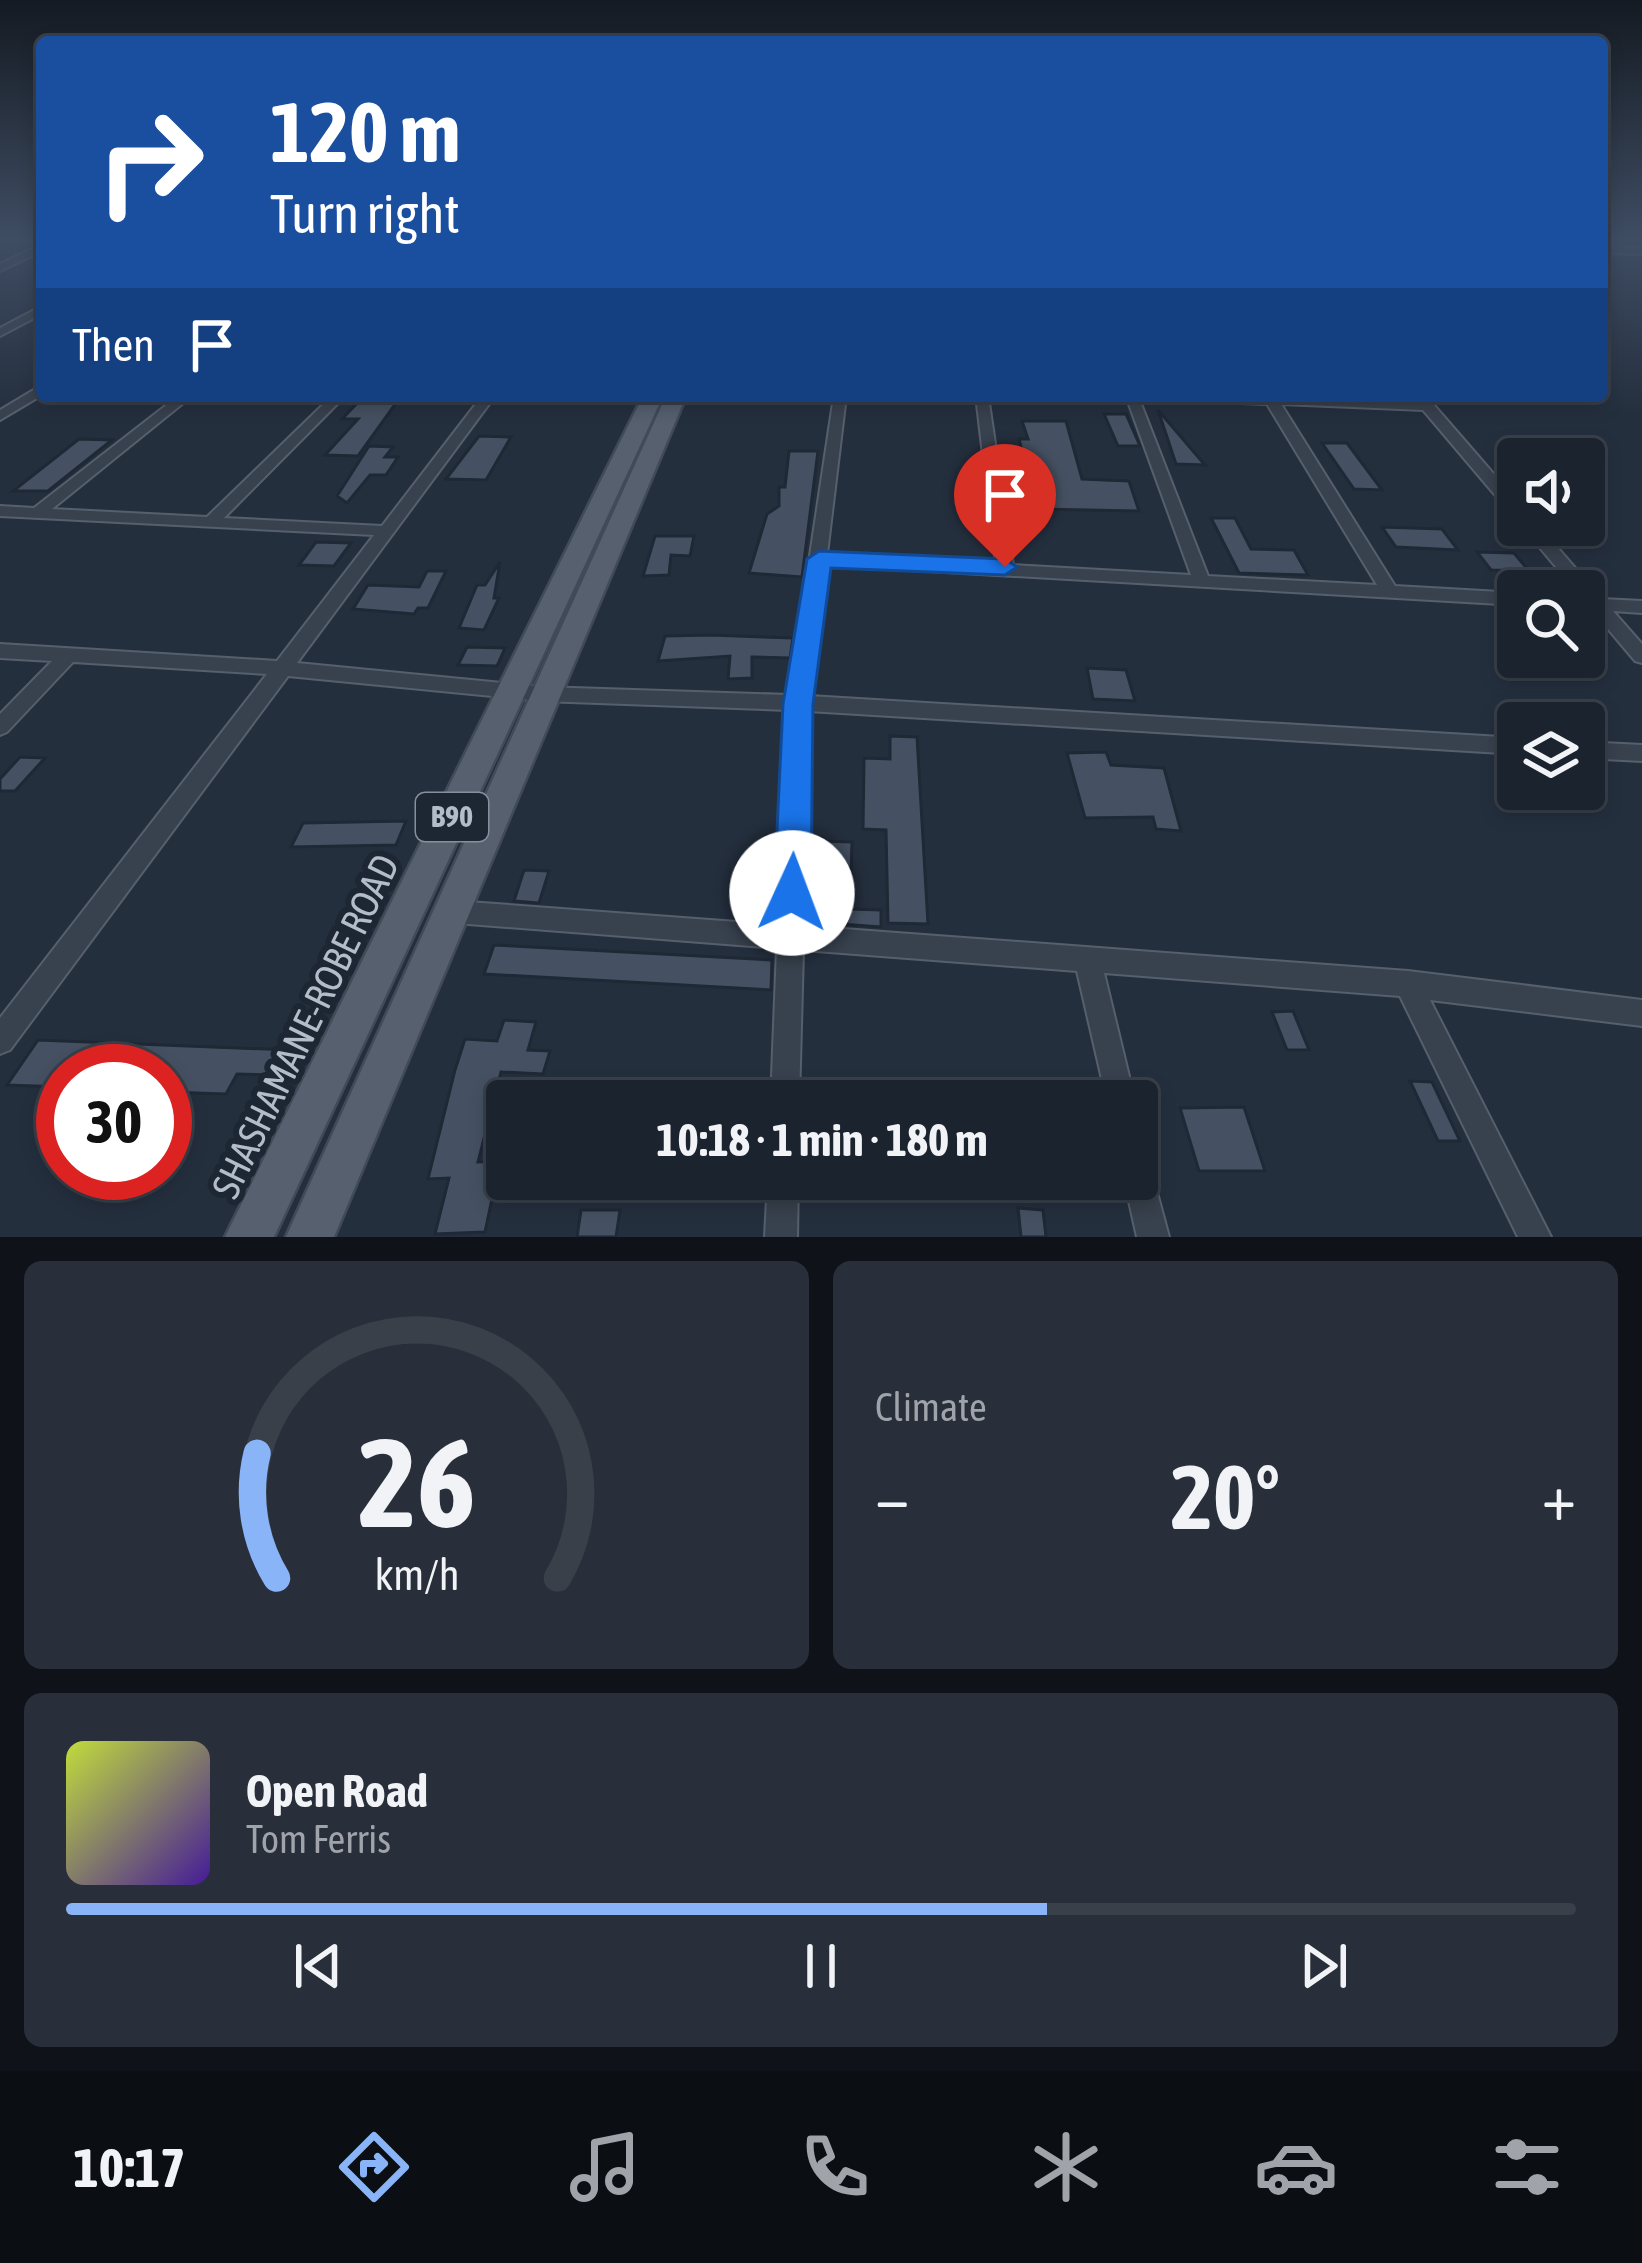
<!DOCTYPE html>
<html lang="en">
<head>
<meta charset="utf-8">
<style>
	body { margin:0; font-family:"Asap Condensed",sans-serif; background:#282f3a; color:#f1f3f6; height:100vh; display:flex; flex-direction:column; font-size:45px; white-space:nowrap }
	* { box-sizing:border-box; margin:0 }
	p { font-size:39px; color:#a0a4aa }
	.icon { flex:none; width:66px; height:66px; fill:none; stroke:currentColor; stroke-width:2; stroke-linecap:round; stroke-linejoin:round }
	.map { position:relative; height:1237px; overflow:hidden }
	.sheet { display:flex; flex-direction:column; gap:24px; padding:24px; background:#0f1319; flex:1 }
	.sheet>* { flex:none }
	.guide { position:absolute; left:36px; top:36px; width:1572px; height:366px; border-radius:12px; box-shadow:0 6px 18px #0003,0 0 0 3px #39404a; background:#1a4fa0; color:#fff; overflow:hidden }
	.controls { position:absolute; left:1497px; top:438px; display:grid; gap:24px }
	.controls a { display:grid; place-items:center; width:108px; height:108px; border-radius:12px; background:#1b232e; box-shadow:0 6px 18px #0003,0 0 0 3px #39404a; font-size:60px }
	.speed { position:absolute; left:36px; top:1044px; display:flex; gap:24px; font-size:60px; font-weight:700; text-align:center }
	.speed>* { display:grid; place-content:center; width:156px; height:156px; border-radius:50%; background:#1b232e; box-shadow:0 6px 18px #0003,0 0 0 3px #39404a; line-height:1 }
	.speed .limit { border:18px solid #d22; background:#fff; color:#111 }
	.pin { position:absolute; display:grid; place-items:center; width:102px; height:102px; color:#fff; margin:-123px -51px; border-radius:50% 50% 50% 0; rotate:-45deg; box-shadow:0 0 12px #0007 }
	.pin .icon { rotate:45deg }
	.me { position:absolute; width:132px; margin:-66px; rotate:2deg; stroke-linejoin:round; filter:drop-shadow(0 0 9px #0008) }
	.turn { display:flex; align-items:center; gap:42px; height:252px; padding:0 36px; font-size:54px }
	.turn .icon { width:156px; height:156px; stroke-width:2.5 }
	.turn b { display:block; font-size:84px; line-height:102px }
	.then { display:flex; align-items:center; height:114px; padding:0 36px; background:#0003; gap:24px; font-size:45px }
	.big { font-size:90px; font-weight:700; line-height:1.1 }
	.sheet .card { flex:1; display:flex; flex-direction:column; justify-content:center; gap:18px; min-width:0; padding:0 42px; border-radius:18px; background:#282f3a }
	.sheet .dial { align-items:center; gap:0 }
	.dial svg { height:312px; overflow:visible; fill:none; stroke:#39404a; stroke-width:7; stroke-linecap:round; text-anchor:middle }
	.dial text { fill:#f1f3f6; stroke:none }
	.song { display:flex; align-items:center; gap:36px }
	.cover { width:144px; height:144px; border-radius:18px; background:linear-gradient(135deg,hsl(70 70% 55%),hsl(260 70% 35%)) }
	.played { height:12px; border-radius:6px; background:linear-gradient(90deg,#8ab4f8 65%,#39404a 65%) }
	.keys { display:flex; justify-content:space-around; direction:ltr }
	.heat { display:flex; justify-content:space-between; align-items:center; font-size:66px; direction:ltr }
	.sheet .tiles { flex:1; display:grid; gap:24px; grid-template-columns:1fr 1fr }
	.card:last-child { grid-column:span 2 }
	.trip { position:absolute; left:486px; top:1080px; width:672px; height:120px; border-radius:12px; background:#1b232e; box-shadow:0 6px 18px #0003,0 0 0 3px #39404a; font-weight:700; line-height:120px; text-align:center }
	.tab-bar { display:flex; height:192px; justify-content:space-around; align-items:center; background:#0b0e12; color:#a0a4aa }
	.tab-bar .icon { width:84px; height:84px }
	.tab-bar .on { color:#8ab4f8 }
	.tab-bar b { font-size:54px; color:#f1f3f6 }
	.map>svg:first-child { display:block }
	.building { fill:#455162; stroke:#1f2835; stroke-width:3 }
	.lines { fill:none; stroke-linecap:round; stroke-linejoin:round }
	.street-casing { stroke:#565f6c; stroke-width:4 }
	.primary-casing { stroke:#414a57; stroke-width:5 }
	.street { fill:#38414e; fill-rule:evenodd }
	.primary { fill:#56606e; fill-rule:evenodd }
	.route { fill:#1a73e8; stroke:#114b97; stroke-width:3 }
	.labels { text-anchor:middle; stroke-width:12; stroke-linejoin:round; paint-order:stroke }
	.shield { fill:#1d2633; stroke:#878f9c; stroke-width:3 }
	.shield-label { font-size:30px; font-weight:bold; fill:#b4bcc9 }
	.near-street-label { font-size:39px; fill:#b4bcc9; stroke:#1d2633 }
</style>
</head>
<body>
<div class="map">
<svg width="1642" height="1237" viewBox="0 0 1642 1237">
	<rect width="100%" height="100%" fill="#242f3e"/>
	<path class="building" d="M363 397 399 399 358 456 325 455 358 419H342Z
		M1158 410 1205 465 1176 464Z
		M1104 414H1126L1140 446H1118Z
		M1022 421H1066L1082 479 1129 481 1139 511 1037 509 1019 439H1028Z
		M479 436 511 437 486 480 446 479Z
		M79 439 112 440 48 491H13Z
		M1322 443H1347L1382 490 1354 489Z
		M369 446 393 447 385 457H398L386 475H370L347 503 337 496Z
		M789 451H818L802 577 749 573 767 514 779 506V487H785Z
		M1211 518H1235L1251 549 1294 550 1308 575 1239 573Z
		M1382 527 1442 529 1458 550 1396 547Z
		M655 536H694L690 556 671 555 669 575 643 576Z
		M316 542 351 543 334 566 299 565Z
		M1477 552 1514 553 1529 571 1491 570Z
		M500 562 494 598H499L484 630 459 628 477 585H485Z
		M427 571H446L428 608H418L414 614 353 609 368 585 419 587Z
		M665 636 710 635 793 638 790 658 752 657V678L728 679 730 656 658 661Z
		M467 647 505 648 497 666 458 665Z
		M1087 668 1126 670 1135 701 1093 699Z
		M890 736 917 737 928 924 888 923 886 830 863 829 864 758 890 759Z
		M1106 752 1111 765 1164 768 1181 831 1156 829 1153 817 1085 818 1067 753Z
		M20 757 45 758 15 791H0V779Z
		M406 821 396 845 291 847 303 823Z
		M819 841 852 842 850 909 881 910V927L814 922Z
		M524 870 549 871 539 903 514 901Z
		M494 945 772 960 771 990 484 974Z
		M1293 1011 1309 1050H1287L1272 1012Z
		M504 1020 536 1022 528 1050 550 1051 543 1074 501 1072 478 1162 500 1161 485 1232 435 1234 449 1178 428 1179 455 1070 465 1039 497 1041Z
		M38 1040 290 1050 278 1075 237 1074 226 1094 165 1092V1071H63V1087L7 1085Z
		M1410 1081 1432 1082 1460 1141H1438Z
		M1244 1107 1265 1171H1199L1180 1108Z
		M1018 1208 1043 1210 1046 1237H1021Z
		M581 1210H620L616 1237H577Z"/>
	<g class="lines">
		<defs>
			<path id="street" d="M42 244V251L0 271V264Z
				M1602 247 1642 248V254L1602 253Z
				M42 306V314L0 336V328Z
				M42 385V395L0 420V410Z
				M178 396H192L52 509 207 517 332 396H345L224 518 382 526 482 396H495L297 663 542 687 789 695 834 396H846L827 554 996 564 976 396H988L1013 565 1191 575 1126 396H1138L1208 576 1377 585 1267 404 1163 400 1157 396H1275L1417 402V397H1427L1518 502V517L1512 515 1423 410 1281 404 1395 586 1518 593V605L825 565 809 696 1518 738V754L808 711 803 926 1408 971 1642 1000V1026L1430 1000 1551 1237H1518L1400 996 1104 973 1135 1101H1107L1077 971 803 950 799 1101H771L777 948 455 923 446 920 443 912 446 904 455 901 778 925 788 710 542 701 288 676 10 1050 0 1054V1018L267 674 73 662 7 732 0 735V714L52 661 0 658V644L277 661 374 535 0 516V506L34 508Z
				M1521 525H1538L1602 599 1642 601V613L1613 611 1642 644V663L1635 661 1592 610 1587 608 1584 591H1576Z
				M1584 742 1642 745V761L1584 758Z
				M1137 1155 1148 1159 1169 1237H1137L1124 1179H1137Z
				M768 1179H798L797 1237H765Z"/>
			<path id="primary" d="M643 396H663L274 1237H225Z
				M666 396H686L334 1237H286Z"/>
		</defs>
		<use href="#street" class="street-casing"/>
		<use href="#primary" class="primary-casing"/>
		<use href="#street" class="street"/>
		<use href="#primary" class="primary"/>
	</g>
	<linearGradient id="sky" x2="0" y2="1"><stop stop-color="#141a22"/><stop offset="0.58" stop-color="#3f4d63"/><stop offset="1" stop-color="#3f4d63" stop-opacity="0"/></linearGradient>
	<rect width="1642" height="414" fill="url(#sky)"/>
	<path class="route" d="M819 551 1005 559 1017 567 1005 575 831 568 813 704 811 893 805 904 792 909 779 904 774 893 783 704 807 559Z"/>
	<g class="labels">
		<rect class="shield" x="416" y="793" width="72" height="48" rx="9"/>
		<g class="shield-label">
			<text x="452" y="827">B90</text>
		</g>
		<g class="near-street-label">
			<text transform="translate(305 1026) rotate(-64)" y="14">SHASHAMANE-ROBE ROAD</text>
		</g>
	</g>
</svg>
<div class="controls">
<a><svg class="icon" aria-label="sound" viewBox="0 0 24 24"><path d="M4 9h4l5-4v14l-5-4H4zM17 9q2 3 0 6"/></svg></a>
<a><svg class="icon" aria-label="search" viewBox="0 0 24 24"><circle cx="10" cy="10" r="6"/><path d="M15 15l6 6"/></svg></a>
<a><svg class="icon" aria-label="layers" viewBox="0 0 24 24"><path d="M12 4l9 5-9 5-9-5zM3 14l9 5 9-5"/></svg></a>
</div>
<div class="speed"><div class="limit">30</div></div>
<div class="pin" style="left:1005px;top:567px;background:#d93025"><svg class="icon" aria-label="arrive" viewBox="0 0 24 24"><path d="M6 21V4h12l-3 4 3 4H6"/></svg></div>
<svg class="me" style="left:792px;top:893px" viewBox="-20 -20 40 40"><circle r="19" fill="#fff"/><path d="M0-13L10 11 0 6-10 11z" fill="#1a73e8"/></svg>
<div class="trip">10:18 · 1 min · 180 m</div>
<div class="guide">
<div class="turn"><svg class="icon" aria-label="right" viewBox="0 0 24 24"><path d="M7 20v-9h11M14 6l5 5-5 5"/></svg><div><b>120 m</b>Turn right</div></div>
<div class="then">Then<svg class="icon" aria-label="arrive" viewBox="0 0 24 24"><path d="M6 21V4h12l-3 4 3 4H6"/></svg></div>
</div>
</div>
<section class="sheet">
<div class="tiles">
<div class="card dial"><svg viewBox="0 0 100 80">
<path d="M14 69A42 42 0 1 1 86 69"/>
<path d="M14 69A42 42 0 0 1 9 37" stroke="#8ab4f8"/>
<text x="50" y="56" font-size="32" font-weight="700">26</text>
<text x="50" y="72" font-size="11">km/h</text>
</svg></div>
<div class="card"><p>Climate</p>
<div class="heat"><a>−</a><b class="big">20°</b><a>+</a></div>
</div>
<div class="card">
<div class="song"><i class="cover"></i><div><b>Open Road</b><p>Tom Ferris</p></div></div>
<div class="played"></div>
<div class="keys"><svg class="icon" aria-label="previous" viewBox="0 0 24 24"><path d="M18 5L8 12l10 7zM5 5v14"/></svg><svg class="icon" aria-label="pause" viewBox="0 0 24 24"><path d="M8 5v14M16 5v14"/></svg><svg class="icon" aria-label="next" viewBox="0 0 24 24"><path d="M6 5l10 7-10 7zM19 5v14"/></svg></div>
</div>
</div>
</section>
<nav class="tab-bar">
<b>10:17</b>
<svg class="icon on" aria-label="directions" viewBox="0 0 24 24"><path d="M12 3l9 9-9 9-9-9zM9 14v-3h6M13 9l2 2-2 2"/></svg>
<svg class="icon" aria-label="music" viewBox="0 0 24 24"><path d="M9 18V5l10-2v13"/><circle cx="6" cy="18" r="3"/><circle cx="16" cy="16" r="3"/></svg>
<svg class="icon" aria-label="phone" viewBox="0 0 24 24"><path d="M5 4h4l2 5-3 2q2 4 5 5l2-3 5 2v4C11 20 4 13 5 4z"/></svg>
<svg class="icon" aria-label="climate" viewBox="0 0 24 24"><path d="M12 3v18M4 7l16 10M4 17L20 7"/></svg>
<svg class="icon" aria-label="car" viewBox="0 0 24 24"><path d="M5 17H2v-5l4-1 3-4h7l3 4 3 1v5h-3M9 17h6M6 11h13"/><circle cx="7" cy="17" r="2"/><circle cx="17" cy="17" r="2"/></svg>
<svg class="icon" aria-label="filters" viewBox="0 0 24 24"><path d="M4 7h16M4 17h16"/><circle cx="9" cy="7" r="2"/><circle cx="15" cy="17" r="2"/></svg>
</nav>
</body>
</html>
